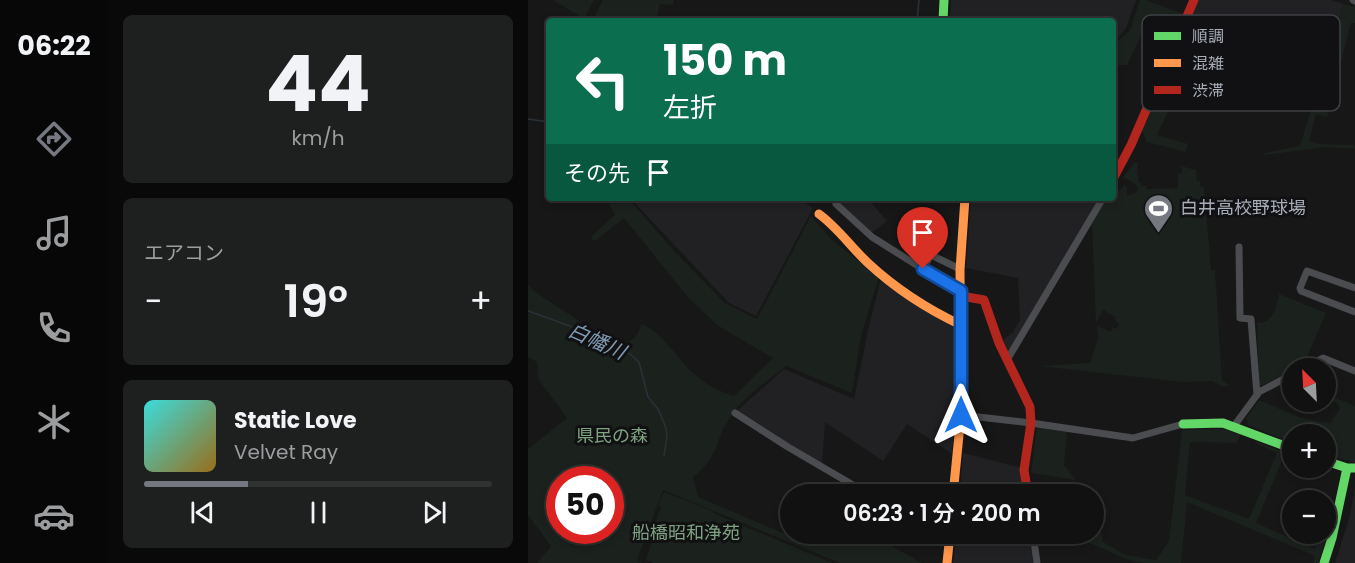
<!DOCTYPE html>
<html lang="ja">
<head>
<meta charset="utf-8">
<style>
	body { margin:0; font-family:Poppins,"Noto Sans JP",sans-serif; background:#1e1f1f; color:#f1f3f6; height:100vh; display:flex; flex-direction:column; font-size:22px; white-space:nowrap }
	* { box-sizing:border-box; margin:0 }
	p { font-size:20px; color:#9c9d9f }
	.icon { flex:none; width:33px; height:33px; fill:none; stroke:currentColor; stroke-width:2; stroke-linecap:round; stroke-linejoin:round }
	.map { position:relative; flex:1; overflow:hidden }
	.side { display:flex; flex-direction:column; gap:15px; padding:15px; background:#090909; width:420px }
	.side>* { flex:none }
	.banner { position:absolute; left:18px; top:18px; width:570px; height:183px; border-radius:6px; box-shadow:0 3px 9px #0003,0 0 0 2px #303131; background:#0b6e4f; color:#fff; overflow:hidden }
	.needle { width:39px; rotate:336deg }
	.buttons { position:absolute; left:754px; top:358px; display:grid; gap:12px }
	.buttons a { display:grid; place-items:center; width:54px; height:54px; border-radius:50%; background:#111; box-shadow:0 3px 9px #0003,0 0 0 2px #303131; font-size:30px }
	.speed { position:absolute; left:18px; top:466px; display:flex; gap:12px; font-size:30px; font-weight:700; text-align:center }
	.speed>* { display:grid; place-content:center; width:78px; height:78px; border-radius:50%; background:#111; box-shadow:0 3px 9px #0003,0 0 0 2px #303131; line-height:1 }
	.speed .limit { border:9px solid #d22; background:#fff; color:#111 }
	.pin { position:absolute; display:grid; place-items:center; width:51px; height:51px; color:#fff; margin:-62px -26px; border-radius:50% 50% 50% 0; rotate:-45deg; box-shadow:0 0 6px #0007 }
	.pin .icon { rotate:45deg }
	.me { position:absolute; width:66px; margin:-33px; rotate:0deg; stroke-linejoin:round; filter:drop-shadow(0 0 4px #0008) }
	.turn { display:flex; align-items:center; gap:21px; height:126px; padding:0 18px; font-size:27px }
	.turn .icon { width:78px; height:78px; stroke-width:2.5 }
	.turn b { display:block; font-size:42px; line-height:51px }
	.then { display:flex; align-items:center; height:57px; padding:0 18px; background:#0003; gap:12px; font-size:22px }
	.big { font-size:45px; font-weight:600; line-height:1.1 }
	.side .widget { flex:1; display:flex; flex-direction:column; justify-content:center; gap:9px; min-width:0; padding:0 21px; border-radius:9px; background:#1e1f1f }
	.side .dial { align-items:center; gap:0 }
	.dial b { font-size:78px; line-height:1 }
	.song { display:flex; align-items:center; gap:18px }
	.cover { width:72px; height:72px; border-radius:9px; background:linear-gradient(135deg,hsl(180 70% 55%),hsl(40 70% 35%)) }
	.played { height:6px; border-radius:3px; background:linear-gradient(90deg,#757880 30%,#303131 30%) }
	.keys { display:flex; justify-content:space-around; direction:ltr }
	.heat { display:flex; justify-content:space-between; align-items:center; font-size:33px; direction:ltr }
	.trip { position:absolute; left:252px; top:484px; width:324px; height:60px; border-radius:30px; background:#111; box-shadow:0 3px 9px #0003,0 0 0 2px #303131; font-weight:600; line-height:60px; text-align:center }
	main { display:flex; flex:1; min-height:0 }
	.tab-bar { display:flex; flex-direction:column; width:108px; justify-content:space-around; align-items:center; background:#070707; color:#9c9d9f }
	.tab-bar .icon { width:42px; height:42px }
	.tab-bar .active { color:#757880 }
	.tab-bar b { font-size:27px; color:#f1f3f6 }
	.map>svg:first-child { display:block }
	.built { fill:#212124 }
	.green { fill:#1b211c; fill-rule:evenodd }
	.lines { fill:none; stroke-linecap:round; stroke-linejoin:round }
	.stream { stroke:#2a3239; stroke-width:1.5 }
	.street { stroke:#4b4c50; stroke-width:7 }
	.fast { stroke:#63d668; stroke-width:9 }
	.slow { stroke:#ff974d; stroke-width:9 }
	.jam { stroke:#b3261e; stroke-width:9 }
	.route-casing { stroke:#114b97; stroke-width:15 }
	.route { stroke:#1a73e8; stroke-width:10 }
	.labels { text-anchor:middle; stroke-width:6; stroke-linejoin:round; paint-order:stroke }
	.poi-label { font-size:18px; fill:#a8adb8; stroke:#111113; text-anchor:start }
	.park-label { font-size:18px; fill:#7fa381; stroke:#111113 }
	.water-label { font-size:20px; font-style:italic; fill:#7f9bb3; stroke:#111113 }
	.key { fill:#111113; stroke:#3e4045; stroke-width:1.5 }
	.key-label { font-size:16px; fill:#a8adb8 }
</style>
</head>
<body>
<main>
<nav class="tab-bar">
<b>06:22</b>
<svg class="icon active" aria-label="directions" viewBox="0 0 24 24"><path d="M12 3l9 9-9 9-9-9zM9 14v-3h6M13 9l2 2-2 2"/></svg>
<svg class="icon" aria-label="music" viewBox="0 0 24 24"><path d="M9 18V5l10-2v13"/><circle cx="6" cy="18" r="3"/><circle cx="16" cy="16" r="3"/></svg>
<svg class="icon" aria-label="phone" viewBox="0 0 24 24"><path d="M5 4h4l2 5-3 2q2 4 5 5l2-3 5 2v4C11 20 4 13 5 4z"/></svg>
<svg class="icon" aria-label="climate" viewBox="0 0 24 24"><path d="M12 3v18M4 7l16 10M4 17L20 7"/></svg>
<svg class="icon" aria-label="car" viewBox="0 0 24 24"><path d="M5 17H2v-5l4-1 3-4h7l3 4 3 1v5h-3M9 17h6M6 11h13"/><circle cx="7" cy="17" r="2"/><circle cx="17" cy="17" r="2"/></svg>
</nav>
<section class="side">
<div class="widget dial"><b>44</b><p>km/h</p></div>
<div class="widget"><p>エアコン</p>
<div class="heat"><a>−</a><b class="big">19°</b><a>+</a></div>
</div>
<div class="widget">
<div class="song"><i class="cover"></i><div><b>Static Love</b><p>Velvet Ray</p></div></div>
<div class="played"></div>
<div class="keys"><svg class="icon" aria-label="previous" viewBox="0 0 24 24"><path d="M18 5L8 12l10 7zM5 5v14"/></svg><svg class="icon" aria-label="pause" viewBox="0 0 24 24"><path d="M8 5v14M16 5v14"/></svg><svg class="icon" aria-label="next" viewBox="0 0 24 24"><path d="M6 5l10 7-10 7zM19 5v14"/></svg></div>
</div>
</section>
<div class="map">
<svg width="827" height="563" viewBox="0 0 827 563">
	<rect width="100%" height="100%" fill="#171717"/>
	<path class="built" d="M423 0H608L598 28 588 41H585V21H422Z
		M669 0H803L815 4 789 103 652 59 654 49 661 50 668 21 664 19Z
		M102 198H280L276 202 285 208 228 316 201 303Z
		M306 198H339L359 221 343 233Z
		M443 198H572L479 355 472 342 485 332 492 320 490 278 438 268Z
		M353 279 426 326 427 416 424 454 379 424 355 461 297 422 294 465 209 411 256 369 326 399 341 326Z
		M435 453 494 468 497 495H432Z
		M827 488V563H807L821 519Z
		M429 534H501L505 563H425Z"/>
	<path class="green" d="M25 0H66L56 19Z
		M75 0H145V5L132 4 128 21H64Z
		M612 0H618L655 14 650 28 621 19 599 65H585V46L589 45 591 40 602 30Z
		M815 4 827 7V23H823L799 117 788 114 781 141 792 144 826 145 827 149 798 147 737 155 736 153 772 146 782 112 657 75 629 135 660 144 658 152 619 142 614 131 664 19 668 20 661 51 654 50 652 59 789 102Z
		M606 163H611L609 166 611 183H613L614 186H618L619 189 650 188V174L654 173 653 166 668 170 669 181H672L673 187 676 186 683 270H687L694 380 702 386H694L684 381 654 382 511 366 562 363 570 339 569 325 582 332 585 327 588 329 591 324 587 320 588 317 575 310 568 323 564 223 578 198H585V189L591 191 596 185 599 188V194L602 195 608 193 610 188 607 184 595 177Z
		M78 198H100L149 254 198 304 229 319 283 216 304 240 351 277 333 336 324 393 258 366C240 381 215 397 202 417 187 440 190 459 165 477L170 497 257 534 262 521V534H342L394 563H312L135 490 109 560 115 563H9L23 546 0 515V449L39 418 11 380 9 362 0 357V285C10 297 52 318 54 325 55 328 55 332 56 335 69 340 96 350 107 337 111 333 111 328 114 324 136 334 148 357 165 373 177 384 190 391 206 396L245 358 189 325 158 295 96 218 67 241 63 239 64 236 87 215ZM32 480H82V531H32Z
		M751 294 798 313 775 366 731 387 729 323C745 324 748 308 751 294Z
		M798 394 827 406V462L798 455V449L804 452 809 441 798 435H765V443L720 425 718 418 731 400 773 418 802 423 812 409 808 402 798 398Z
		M509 427 539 431 536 465 548 480 503 473Z
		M695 429 713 434 709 443 662 442 657 495 721 519 749 453 727 443V441L765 455V459L756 456 728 523 787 549 794 534H798V523L802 524 790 563H785L787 558 785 555 659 502 653 563H615L598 559 541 534H566V529L573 531 575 542 598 555 628 560 641 541 654 430Z
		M136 492 185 511V513L304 563H125L118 560 129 526 126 525 133 507 130 505Z"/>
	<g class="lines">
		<path class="stream" d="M391 0 389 21H396
			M0 119 21 122
			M0 311 42 326 57 338 67 343 102 354 111 362 120 397 130 409 138 428 139 436 136 456"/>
		<path class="street" d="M825 0 827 1
			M308 204 344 237 395 269 433 291
			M711 247 712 318 723 319 729 395
			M395 269 403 255 432 269
			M827 288 779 271 772 288 773 291 827 312
			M479 360 575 198
			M774 369 795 358 827 371
			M207 413 260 447 342 495
			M433 415 503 423 605 438 655 424
			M706 426 731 392 765 374
			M407 534 421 543
			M505 534 509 563"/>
		<path class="fast" d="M415 21 416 0
			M655 424 695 423 765 449
			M798 461 819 468H827
			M796 563 804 538 819 468"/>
		<path class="slow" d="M291 214C310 228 323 247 340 263 368 289 399 309 433 325
			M425 495 433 415 432 270 437 198
			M419 563 422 534"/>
		<path class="jam" d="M585 179 603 145 666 0
			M433 296 456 300 471 343 502 407 503 423 496 470 500 495"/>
	</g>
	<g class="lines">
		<defs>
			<path id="route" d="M395 269 433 291V415"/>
		</defs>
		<use href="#route" class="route-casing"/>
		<use href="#route" class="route"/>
	</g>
	<defs>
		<symbol id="stadium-pin" viewBox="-11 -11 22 30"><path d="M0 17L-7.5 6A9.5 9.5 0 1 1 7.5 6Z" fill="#757880" stroke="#111113"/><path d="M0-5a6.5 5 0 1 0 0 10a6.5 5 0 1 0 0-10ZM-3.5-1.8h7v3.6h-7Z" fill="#fff"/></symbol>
	</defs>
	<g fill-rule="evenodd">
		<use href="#stadium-pin" x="614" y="192" width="33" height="45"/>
	</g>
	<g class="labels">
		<g class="poi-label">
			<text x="652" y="214">白井高校野球場</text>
		</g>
		<g class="park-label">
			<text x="84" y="442">県民の森</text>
			<text x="158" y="539">船橋昭和浄苑</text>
		</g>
		<g class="water-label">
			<text transform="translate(69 341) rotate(24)" y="7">白幡川</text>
		</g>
	</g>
	<rect x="614" y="15" width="198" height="96" rx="9" class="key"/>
	<rect x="626" y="32" width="27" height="8" fill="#63d668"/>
	<rect x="626" y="59" width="27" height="8" fill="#ff974d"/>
	<rect x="626" y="86" width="27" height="8" fill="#b3261e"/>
	<g class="key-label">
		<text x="664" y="42">順調</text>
		<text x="664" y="69">混雑</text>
		<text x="664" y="96">渋滞</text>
	</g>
</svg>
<div class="buttons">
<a><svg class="needle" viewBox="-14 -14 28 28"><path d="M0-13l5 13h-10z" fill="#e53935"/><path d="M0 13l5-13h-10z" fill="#9c9d9f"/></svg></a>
<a>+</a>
<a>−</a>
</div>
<div class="speed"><div class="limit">50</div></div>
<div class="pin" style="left:395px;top:269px;background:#d93025"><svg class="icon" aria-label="arrive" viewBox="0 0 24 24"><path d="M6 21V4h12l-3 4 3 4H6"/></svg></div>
<svg class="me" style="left:433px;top:415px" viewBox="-20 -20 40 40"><path d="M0-17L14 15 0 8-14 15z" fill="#1a73e8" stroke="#fff" stroke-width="4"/></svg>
<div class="trip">06:23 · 1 分 · 200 m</div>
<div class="banner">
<div class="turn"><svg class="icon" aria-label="left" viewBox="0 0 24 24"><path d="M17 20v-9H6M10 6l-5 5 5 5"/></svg><div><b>150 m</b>左折</div></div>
<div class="then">その先<svg class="icon" aria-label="arrive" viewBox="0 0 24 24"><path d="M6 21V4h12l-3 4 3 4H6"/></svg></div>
</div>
</div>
</main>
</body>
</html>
